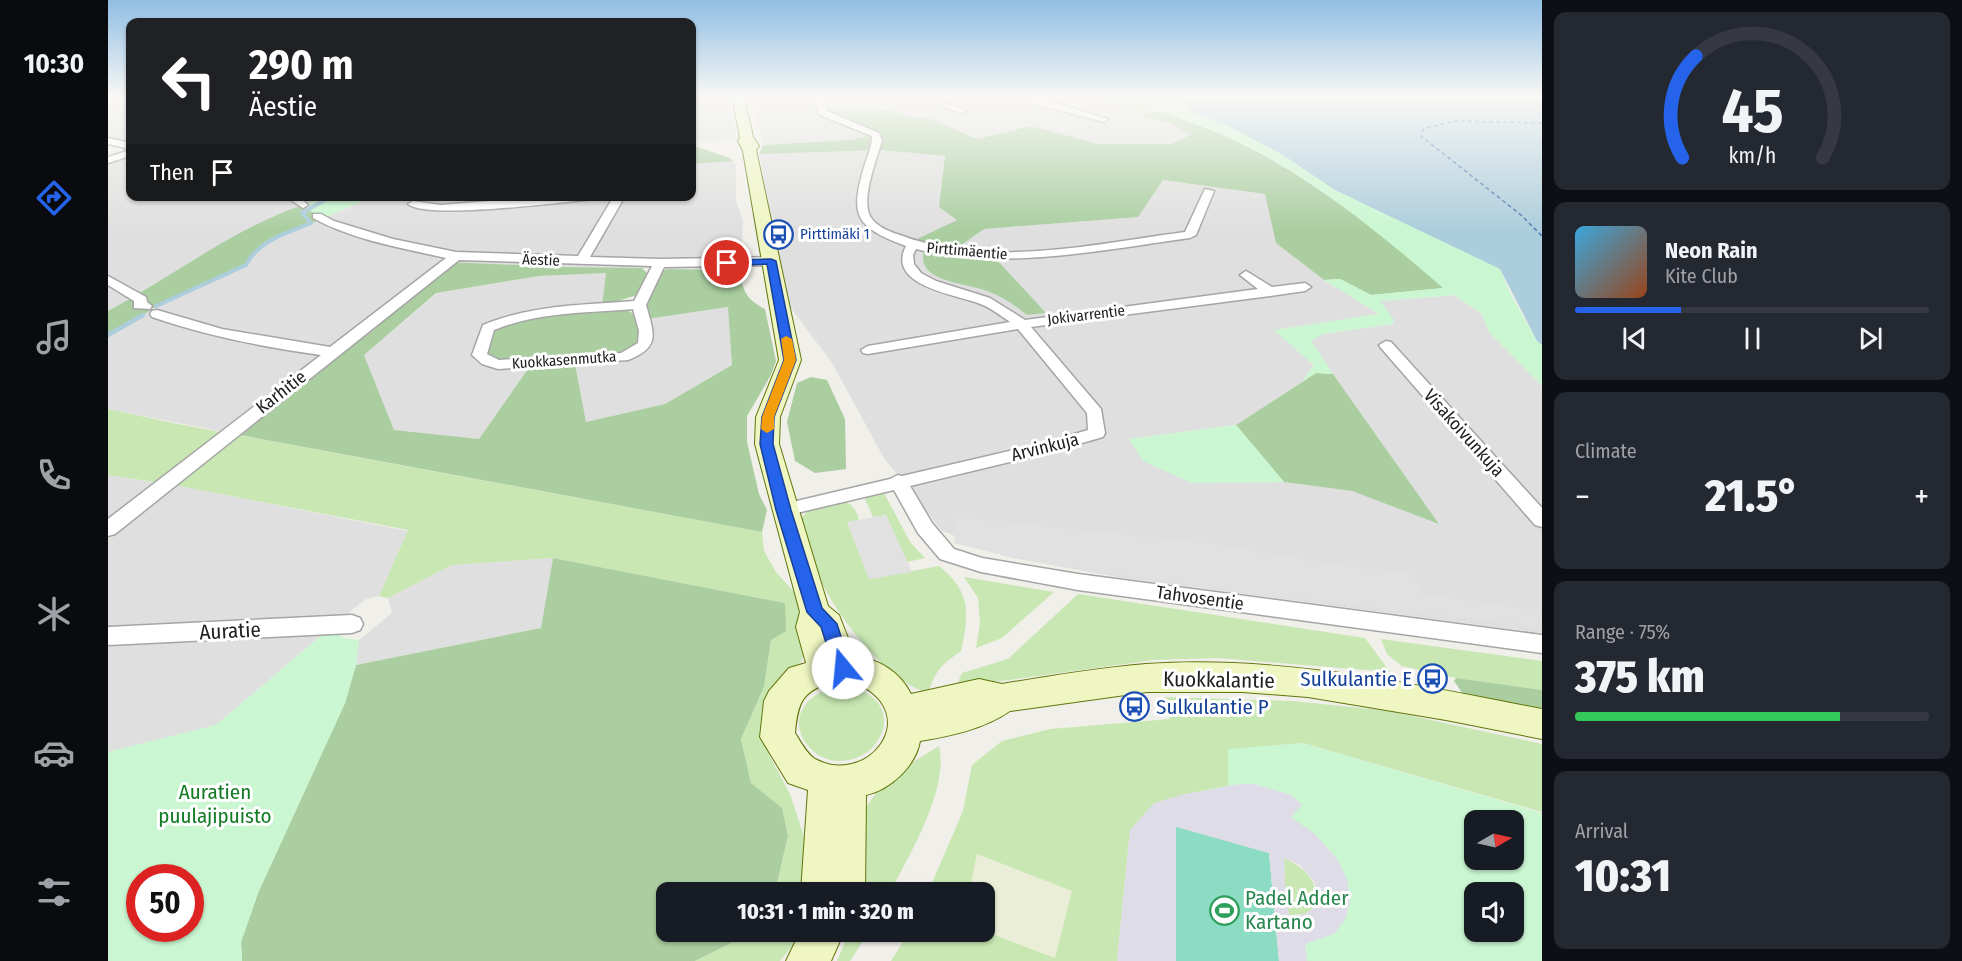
<!DOCTYPE html>
<html lang="en">
<head>
<meta charset="utf-8">
<style>
	body { margin:0; font-family:"Fira Sans Condensed",sans-serif; background:#242831; color:#f1f3f6; height:100vh; display:flex; flex-direction:column; font-size:22px; white-space:nowrap }
	* { box-sizing:border-box; margin:0 }
	p { font-size:20px; color:#9ea1a6 }
	.icon { flex:none; width:33px; height:33px; fill:none; stroke:currentColor; stroke-width:2; stroke-linecap:round; stroke-linejoin:round }
	.map { position:relative; flex:1; overflow:hidden }
	.sheet { display:flex; flex-direction:column; gap:12px; padding:12px; background:#0d0f14; width:420px }
	.sheet>* { flex:none }
	.top-card { position:absolute; left:18px; top:18px; width:570px; height:183px; border-radius:12px; box-shadow:0 2px 4px #0004; background:#202124; color:#fff; overflow:hidden }
	.needle { width:39px; rotate:81deg }
	.fabs { position:absolute; left:1356px; top:810px; display:grid; gap:12px }
	.fabs a { display:grid; place-items:center; width:60px; height:60px; border-radius:12px; background:#171b24; box-shadow:0 2px 4px #0004; font-size:30px }
	.speed { position:absolute; left:18px; top:864px; display:flex; gap:12px; font-size:30px; font-weight:700; text-align:center }
	.speed>* { display:grid; place-content:center; width:78px; height:78px; border-radius:50%; background:#171b24; box-shadow:0 2px 4px #0004; line-height:1 }
	.speed .limit { border:9px solid #d22; background:#fff; color:#111 }
	.pin { position:absolute; display:grid; place-items:center; width:51px; height:51px; color:#fff; margin:-26px; border:3px solid #fff; border-radius:50%; box-shadow:0 2px 6px #0007 }
	.me { position:absolute; width:66px; margin:-33px; rotate:343deg; stroke-linejoin:round; filter:drop-shadow(0 0 4px #0008) }
	.turn { display:flex; align-items:center; gap:21px; height:126px; padding:0 24px; font-size:27px }
	.turn .icon { width:78px; height:78px; stroke-width:2.5 }
	.turn b { display:block; font-size:42px; line-height:51px }
	.then { display:flex; align-items:center; height:57px; padding:0 24px; background:#0003; gap:12px; font-size:22px }
	.big { font-size:45px; font-weight:800; line-height:1.1 }
	.sheet .tile { flex:1; display:flex; flex-direction:column; justify-content:center; gap:9px; min-width:0; padding:0 21px; border-radius:12px; background:#242831 }
	.sheet .dial { align-items:center; gap:0 }
	.dial svg { height:156px; overflow:visible; fill:none; stroke:#363941; stroke-width:7; stroke-linecap:round; text-anchor:middle }
	.dial text { fill:#f1f3f6; stroke:none }
	.song { display:flex; align-items:center; gap:18px }
	.cover { width:72px; height:72px; border-radius:9px; background:linear-gradient(135deg,hsl(200 70% 55%),hsl(20 70% 35%)) }
	.played { height:6px; border-radius:3px; background:linear-gradient(90deg,#2563eb 30%,#363941 30%) }
	.keys { display:flex; justify-content:space-around; direction:ltr }
	.heat { display:flex; justify-content:space-between; align-items:center; font-size:33px; direction:ltr }
	.charge { height:9px; border-radius:4px; background:linear-gradient(90deg,#34c759 75%,#363941 0) }
	.trip { position:absolute; left:548px; top:882px; width:339px; height:60px; border-radius:12px; background:#171b24; box-shadow:0 2px 4px #0004; font-weight:800; line-height:60px; text-align:center }
	main { display:flex; flex:1; min-height:0 }
	.tab-bar { display:flex; flex-direction:column; width:108px; justify-content:space-around; align-items:center; background:#090b0e; color:#9ea1a6 }
	.tab-bar .icon { width:42px; height:42px }
	.tab-bar .current { color:#2563eb }
	.tab-bar b { font-size:27px; color:#f1f3f6 }
	.map>svg:first-child { display:block }
	.residential { fill:#dfdfdf }
	.farmland { fill:#eaeed6 }
	.grass { fill:#c8e7b3 }
	.forest { fill:#aacea0 }
	.park { fill:#caf7d1; fill-rule:evenodd }
	.pitch { fill:#8cdbc3 }
	.parking { fill:#e1e1e1 }
	.plaza { fill:#dedde7; fill-rule:evenodd }
	.water { fill:#accddc }
	.lines { fill:none; stroke-linecap:round; stroke-linejoin:round }
	.stream-far1 { stroke:#accddc; stroke-width:4 }
	.stream { stroke:#accddc; stroke-width:4.5 }
	.ferry { stroke:#5278ad; stroke-width:1.5; stroke-dasharray:4 3; stroke-linecap:butt }
	.minor-casing { stroke:#a5a5a5; stroke-width:3 }
	.secondary-casing { stroke:#61750c; stroke-width:2 }
	.minor { fill:#fff; fill-rule:evenodd }
	.secondary { fill:#eff6c1; fill-rule:evenodd }
	.route { fill:#2563eb; stroke:#184099; stroke-width:1.5 }
	.slow { fill:#f59e0b }
	.labels { text-anchor:middle; stroke-width:6; stroke-linejoin:round; paint-order:stroke }
	.far-transit-label { font-size:15px; fill:#164399; stroke:#fff; text-anchor:start }
	.far-street-label { font-size:15px; fill:#212121; stroke:#fff }
	.street-label { font-size:18px; fill:#212121; stroke:#fff }
	.near-street-label { font-size:21px; fill:#212121; stroke:#fff }
	.near-transit-label { font-size:21px; fill:#164399; stroke:#fff; text-anchor:end }
	.near-park-label { font-size:21px; fill:#137c24; stroke:#fff }
	.near-leisure-label { font-size:21px; fill:#27864d; stroke:#fff; text-anchor:start }
</style>
</head>
<body>
<main>
<nav class="tab-bar">
<b>10:30</b>
<svg class="icon current" aria-label="directions" viewBox="0 0 24 24"><path d="M12 3l9 9-9 9-9-9zM9 14v-3h6M13 9l2 2-2 2"/></svg>
<svg class="icon" aria-label="music" viewBox="0 0 24 24"><path d="M9 18V5l10-2v13"/><circle cx="6" cy="18" r="3"/><circle cx="16" cy="16" r="3"/></svg>
<svg class="icon" aria-label="phone" viewBox="0 0 24 24"><path d="M5 4h4l2 5-3 2q2 4 5 5l2-3 5 2v4C11 20 4 13 5 4z"/></svg>
<svg class="icon" aria-label="climate" viewBox="0 0 24 24"><path d="M12 3v18M4 7l16 10M4 17L20 7"/></svg>
<svg class="icon" aria-label="car" viewBox="0 0 24 24"><path d="M5 17H2v-5l4-1 3-4h7l3 4 3 1v5h-3M9 17h6M6 11h13"/><circle cx="7" cy="17" r="2"/><circle cx="17" cy="17" r="2"/></svg>
<svg class="icon" aria-label="filters" viewBox="0 0 24 24"><path d="M4 7h16M4 17h16"/><circle cx="9" cy="7" r="2"/><circle cx="15" cy="17" r="2"/></svg>
</nav>
<div class="map">
<svg width="1434" height="961" viewBox="0 0 1434 961">
	<rect width="100%" height="100%" fill="#f1efe9"/>
	<path class="residential" d="M584 96H620L629 140 584 141Z
		M645 96H987L1029 110 1032 115 1062 123 1084 135 1063 144H990L923 126 869 139 823 119 799 116 781 110 753 108 718 110 776 134 740 140 655 145Z
		M22 100V145L0 140V103Z
		M774 150 837 156 831 207 850 220 852 246 876 229 1030 217 1054 180 1158 194 1168 243 1216 280 1272 314 1167 330 1206 365 1195 381 1128 425 1021 439 1084 483 1176 482 1244 491 1330 523 1202 341 1215 334 1284 324 1286 320 1272 301 1347 295 1364 306 1374 314 1381 332 1434 386V633L1009 577 905 558 834 531 776 458 724 363 682 307 651 154Z
		M22 156V196L214 197 196 206 214 219 265 197 584 196V164L625 161 628 165V201L635 221 633 260 631 270 457 267 341 262 121 433 0 409V163Z
		M499 273 494 306 415 314 391 319 375 328 422 366 371 439 286 430 256 355 329 293 431 276Z
		M621 307 624 365 557 404 478 422 467 364 516 360 534 355 544 346 546 339 539 319Z
		M0 475 50 483 0 521Z
		M66 485 300 531 271 596 258 599 235 617 25 629 0 626V539Z
		M445 558 433 628 248 665 251 640 284 613 280 598 344 565Z
		M216 633 108 725 0 752V644Z"/>
	<path class="farmland" d="M869 854 964 891 947 958 876 931V892H861Z"/>
	<path class="grass" d="M987 96H1025L1050 108 1029 110Z
		M0 409 70 424 654 532 656 551 668 572 687 593 698 646 693 662 678 675 652 730 662 757 682 794 699 846 700 892H667L680 837 674 808 643 783 633 739 656 687 663 640 677 603 445 558 344 565 280 598 271 596 300 530 66 485 0 475Z
		M768 491 776 493 802 542 817 558 799 562 778 515 765 517 757 499 761 493Z
		M735 501C745 504 748 510 751 520L739 522 761 579 831 566C864 593 861 614 853 651 836 663 826 671 821 692 783 687 728 614 713 581 704 563 700 542 693 523 695 505 720 505 735 501Z
		M856 577 946 592 894 638 868 648 872 623 870 598Z
		M970 594 1257 638 1282 672 1110 658 1046 660 886 682 847 689 854 673 900 659Z
		M1273 639 1434 661V690L1348 678 1294 666 1279 654Z
		M731 686C761 687 789 709 770 740 757 763 721 769 702 748 676 720 700 691 731 686Z
		M1055 697 1185 701 1281 711 1434 744V812L1195 743 1120 750V786L1073 795 1022 830 1009 961H783L801 932 876 931 947 958 964 891 869 854 861 892H820L855 811 864 765 894 741 942 729 1062 719Z
		M831 746C841 789 802 854 782 892H748C751 873 749 834 754 818 765 785 803 763 831 746Z
		M1176 858C1198 868 1211 881 1208 906L1197 914 1181 916 1177 887Z
		M645 932H691L685 945 672 961H587Z
		M741 932H761L742 961H729Z"/>
	<path class="forest" d="M753 108 781 110 799 116 823 119 869 139 923 126 990 144H1063L1083 135 1062 123 1032 115C1057 106 1061 115 1084 123 1178 156 1262 224 1336 288L1263 295 1232 279 1216 280 1168 243 1157 194 1055 180 1030 217 876 229 852 246 826 242 821 247 801 243 849 220 831 207 837 156 774 150 651 154 655 145 740 140 775 134 727 117 718 110Z
		M584 145 622 158 625 161 584 164Z
		M195 205 214 219C191 229 146 241 138 265L52 303 27 321 0 335V311C66 276 124 229 195 205Z
		M816 251 888 259 938 313 919 315C907 305 893 296 879 291 858 283 807 282 816 251Z
		M341 262 457 267 534 268 539 273 529 295 494 306 498 273 431 276 328 293 256 355 286 430 371 439 422 366 467 364 478 422 557 404 624 365 620 307 539 319 536 312 552 273 559 269 631 270C636 291 636 298 657 309L668 361 663 375 639 416V442L651 494 659 510 654 532 121 433Z
		M511 310C516 310 522 310 526 315 530 322 534 338 532 346L513 354 394 361 384 359 379 354 385 330 417 318Z
		M1208 373 1225 374 1331 524 1244 491 1176 482 1128 425Z
		M703 377 719 380 737 419 738 469 707 473 687 461 679 422 689 383Z
		M445 558 677 603 678 631 663 640 656 687 633 739 643 783 674 808 680 836 667 892H558V932H645L587 961H134L133 942 150 893 237 703 248 665 433 628Z
		M1348 678 1434 690V711L1355 694 1346 681Z"/>
	<path class="park" d="M1025 96H1037L1057 107 1060 96H1072L1085 113 1118 125 1175 155 1227 190 1392 269 1402 293 1429 341 1434 345V386L1381 332 1374 314 1346 295 1272 301 1286 320 1284 324 1215 334 1203 341 1225 374 1208 373 1195 381 1206 365 1166 330 1271 314 1216 280 1232 279 1263 295 1335 288C1261 224 1178 155 1084 123 1061 115 1057 106 1032 115L1029 110 1049 107Z
		M214 197H265L214 219 195 206Z
		M1128 425 1176 482 1084 483 1035 461 1021 439Z
		M228 632 236 638 251 640 248 665 237 703 150 893 133 942 134 961H0V752L108 725 216 633ZM32 878H82V928H32Z
		M1195 743 1434 813V961H1199L1197 944 1242 902C1239 860 1215 840 1183 817V795L1145 784 1120 786V749ZM1366 820H1406V860H1366ZM1366 892H1406V932H1366Z"/>
	<path class="pitch" d="M1068 826 1161 853 1171 961H1068Z"/>
	<path class="parking" d="M616 116 619 134 584 136V118Z
		M778 515 804 572 761 579 739 522Z
		M848 517 1099 543 1217 563 1305 574 1315 594 1434 611V627L1095 588 905 558 846 543Z"/>
	<path class="plaza" d="M1132 784H1145L1183 795 1194 805 1183 817 1207 834 1230 860 1240 882 1242 902 1237 920 1226 934 1197 944 1199 961H1171L1161 853 1068 827V961H1009L1022 830 1046 803 1073 795ZM1176 858 1192 865 1206 881 1209 895 1208 906 1197 914 1181 915 1177 887Z"/>
	<path class="water" d="M1072 96H1434V345L1429 341 1392 269 1227 190 1175 155 1118 125 1085 113Z"/>
	<g class="lines">
		<path class="stream-far1" d="M48 306 138 265C151 240 179 233 203 223L194 213 224 196"/>
		<path class="stream" d="M0 335 35 315"/>
		<path class="ferry" d="M1434 123 1346 121 1315 129 1313 136 1413 215 1434 236"/>
		<defs>
			<path id="minor" d="M704 96H712L719 111 771 133 774 140C769 159 753 197 762 216 767 226 782 232 792 235 882 269 985 244 1077 232L1097 189 1106 191 1088 235 1082 238C992 250 897 271 808 249L805 255 806 264 813 273 828 281 882 298 917 320 1150 289 1132 275 1138 271 1164 287 1197 283 1203 287 1197 291 1162 296 923 327 993 409 997 433 995 437 939 453 802 486 824 523 846 549 874 558 970 574 1434 635V653L970 590 873 572 832 559 810 533 786 490 676 516 669 515 667 510 669 505 676 504 782 479 790 475 794 476 936 443 980 430 979 413 910 329 760 354 755 353 753 350 760 346 902 322C892 315 882 307 870 303 845 294 778 285 798 246 747 227 741 216 757 164 760 155 764 146 764 136L712 115Z
				M807 96H819L859 111 852 113Z
				M914 96H924L1000 119 996 122 923 103Z
				M0 138 22 143V149L0 144Z
				M22 150V156L0 163V157Z
				M177 196H190L200 205 195 208Z
				M439 196H492L487 199C455 202 319 220 300 204L305 201 333 205Z
				M506 196H517L482 257 552 259 663 257 669 261 663 265 556 267 538 305C546 334 553 347 520 360L390 369 374 364 364 355 375 325C423 305 475 305 526 301L544 266 351 260 7 534 0 536V519L213 355C155 347 99 336 44 317L42 314 44 311 49 310 114 329 222 347 338 258C294 248 245 240 205 218V214H213L226 221 285 239 348 252 470 256ZM525 309 531 331 530 343 513 353 391 360 379 354 386 330C430 312 479 313 525 309Z
				M0 276 38 297 39 302 44 306 42 309 26 308V301L0 285Z
				M1278 341 1283 342 1434 508V527L1427 525 1273 348 1271 345Z
				M244 615 252 618 255 624 252 630 244 633 0 645V627Z"/>
			<path id="secondary" d="M624 96H636L645 137 651 146 648 150 693 360 672 417 671 444 720 606 731 615 747 656C771 659 792 672 803 694L871 679 894 684C942 676 990 668 1038 664 1171 655 1304 684 1434 709V739L1338 720 1200 697 1134 692H1039L902 711C876 729 843 736 812 741 808 766 782 790 758 795L757 892H693L700 790 680 783 652 737 656 701 661 691 681 668 698 663 688 627 692 612 647 444 648 417 671 360 635 151 630 141 632 138ZM725 681C733 682 745 681 752 685 815 717 759 787 707 759 699 754 692 741 687 733 690 701 694 692 725 681Z
				M692 932H736L723 961H678Z"/>
		</defs>
		<use href="#minor" class="minor-casing"/>
		<use href="#secondary" class="secondary-casing"/>
		<use href="#minor" class="minor"/>
		<use href="#secondary" class="secondary"/>
	</g>
	<linearGradient id="sky" x2="0" y2="1"><stop stop-color="#90bee3"/><stop offset="0.42" stop-color="#f9f8f5"/><stop offset="1" stop-color="#f9f8f5" stop-opacity="0"/></linearGradient>
	<rect width="1434" height="231" fill="url(#sky)"/>
	<path class="route" d="M663 259 668 261 688 360 666 417 665 444 683 510 714 608 729 624 743 668 741 674 735 676 728 674 726 668 713 627 699 612 668 510 652 444 654 417 676 360 659 264 619 266 615 263 619 260Z"/>
	<path class="slow" d="M678 336 684 339 688 360 666 417V429L659 433 653 429 654 417 676 360 673 339Z"/>
	<defs>
		<symbol id="bus-ring" viewBox="-11 -11 22 22"><circle r="9.5" fill="#fff" stroke="#1a4fb4" stroke-width="1.5"/><path d="M-5-6H5V4H4V6H2V4H-2V6H-4V4H-5ZM-3.5-4V0h7V-4ZM-3.5 1.2v1.5H-2V1.2ZM2 1.2v1.5H3.5V1.2Z" fill="#1a4fb4"/></symbol>
		<symbol id="stadium-ring" viewBox="-11 -11 22 22"><circle r="9.5" fill="#fff" stroke="#2e9e5b" stroke-width="1.5"/><path d="M0-5a6.5 5 0 1 0 0 10a6.5 5 0 1 0 0-10ZM-3.5-1.8h7v3.6h-7Z" fill="#2e9e5b"/></symbol>
	</defs>
	<g fill-rule="evenodd">
		<use href="#bus-ring" x="654" y="218" width="33" height="33"/>
		<use href="#bus-ring" x="1308" y="662" width="33" height="33"/>
		<use href="#bus-ring" x="1010" y="690" width="33" height="33"/>
		<use href="#stadium-ring" x="1100" y="894" width="33" height="33"/>
	</g>
	<g class="labels">
		<g class="far-transit-label">
			<text x="692" y="239">Pirttimäki 1</text>
		</g>
		<g class="far-street-label">
			<text transform="translate(859 251) rotate(5)" y="5">Pirttimäentie</text>
			<text transform="translate(433 260) rotate(2)" y="5">Äestie</text>
			<text transform="translate(978 315) rotate(-7)" y="5">Jokivarrentie</text>
			<text transform="translate(456 360) rotate(-4)" y="5">Kuokkasenmutka</text>
		</g>
		<g class="street-label">
			<text transform="translate(173 392) rotate(-38)" y="6">Karhitie</text>
			<text transform="translate(1356 433) rotate(48)" y="6">Visakoivunkuja</text>
			<text transform="translate(937 447) rotate(-14)" y="6">Arvinkuja</text>
			<text transform="translate(1092 598) rotate(8)" y="6">Tahvosentie</text>
		</g>
		<g class="near-street-label">
			<text transform="translate(122 631) rotate(-3)" y="7">Auratie</text>
			<text transform="translate(1111 680) rotate(1)" y="7">Kuokkalantie</text>
		</g>
		<g class="near-transit-label">
			<text x="1304" y="686">Sulkulantie E</text>
			<text x="1048" y="714" text-anchor="start">Sulkulantie P</text>
		</g>
		<g class="near-park-label">
			<text x="107" y="799">Auratien<tspan x="107" dy="24">puulajipuisto</tspan></text>
		</g>
		<g class="near-leisure-label">
			<text x="1137" y="905">Padel Adder<tspan x="1137" dy="24">Kartano</tspan></text>
		</g>
	</g>
</svg>
<div class="fabs">
<a><svg class="needle" viewBox="-14 -14 28 28"><path d="M0-13l5 13h-10z" fill="#e53935"/><path d="M0 13l5-13h-10z" fill="#9ea1a6"/></svg></a>
<a><svg class="icon" aria-label="sound" viewBox="0 0 24 24"><path d="M4 9h4l5-4v14l-5-4H4zM17 9q2 3 0 6"/></svg></a>
</div>
<div class="speed"><div class="limit">50</div></div>
<div class="pin" style="left:619px;top:263px;background:#d93025"><svg class="icon" aria-label="arrive" viewBox="0 0 24 24"><path d="M6 21V4h12l-3 4 3 4H6"/></svg></div>
<svg class="me" style="left:735px;top:668px" viewBox="-20 -20 40 40"><circle r="19" fill="#fff"/><path d="M0-13L10 11 0 6-10 11z" fill="#2563eb"/></svg>
<div class="trip">10:31 · 1 min · 320 m</div>
<div class="top-card">
<div class="turn"><svg class="icon" aria-label="left" viewBox="0 0 24 24"><path d="M17 20v-9H6M10 6l-5 5 5 5"/></svg><div><b>290 m</b>Äestie</div></div>
<div class="then">Then<svg class="icon" aria-label="arrive" viewBox="0 0 24 24"><path d="M6 21V4h12l-3 4 3 4H6"/></svg></div>
</div>
</div>
<section class="sheet">
<div class="tile dial"><svg viewBox="0 0 100 80">
<path d="M14 69A42 42 0 1 1 86 69"/>
<path d="M14 69A42 42 0 0 1 21 17" stroke="#2563eb"/>
<text x="50" y="56" font-size="32" font-weight="700">45</text>
<text x="50" y="72" font-size="11">km/h</text>
</svg></div>
<div class="tile">
<div class="song"><i class="cover"></i><div><b>Neon Rain</b><p>Kite Club</p></div></div>
<div class="played"></div>
<div class="keys"><svg class="icon" aria-label="previous" viewBox="0 0 24 24"><path d="M18 5L8 12l10 7zM5 5v14"/></svg><svg class="icon" aria-label="pause" viewBox="0 0 24 24"><path d="M8 5v14M16 5v14"/></svg><svg class="icon" aria-label="next" viewBox="0 0 24 24"><path d="M6 5l10 7-10 7zM19 5v14"/></svg></div>
</div>
<div class="tile"><p>Climate</p>
<div class="heat"><a>−</a><b class="big">21.5°</b><a>+</a></div>
</div>
<div class="tile"><p>Range · 75%</p><b class="big">375 km</b><div class="charge"></div></div>
<div class="tile"><p>Arrival</p><b class="big">10:31</b></div>
</section>
</main>
</body>
</html>
